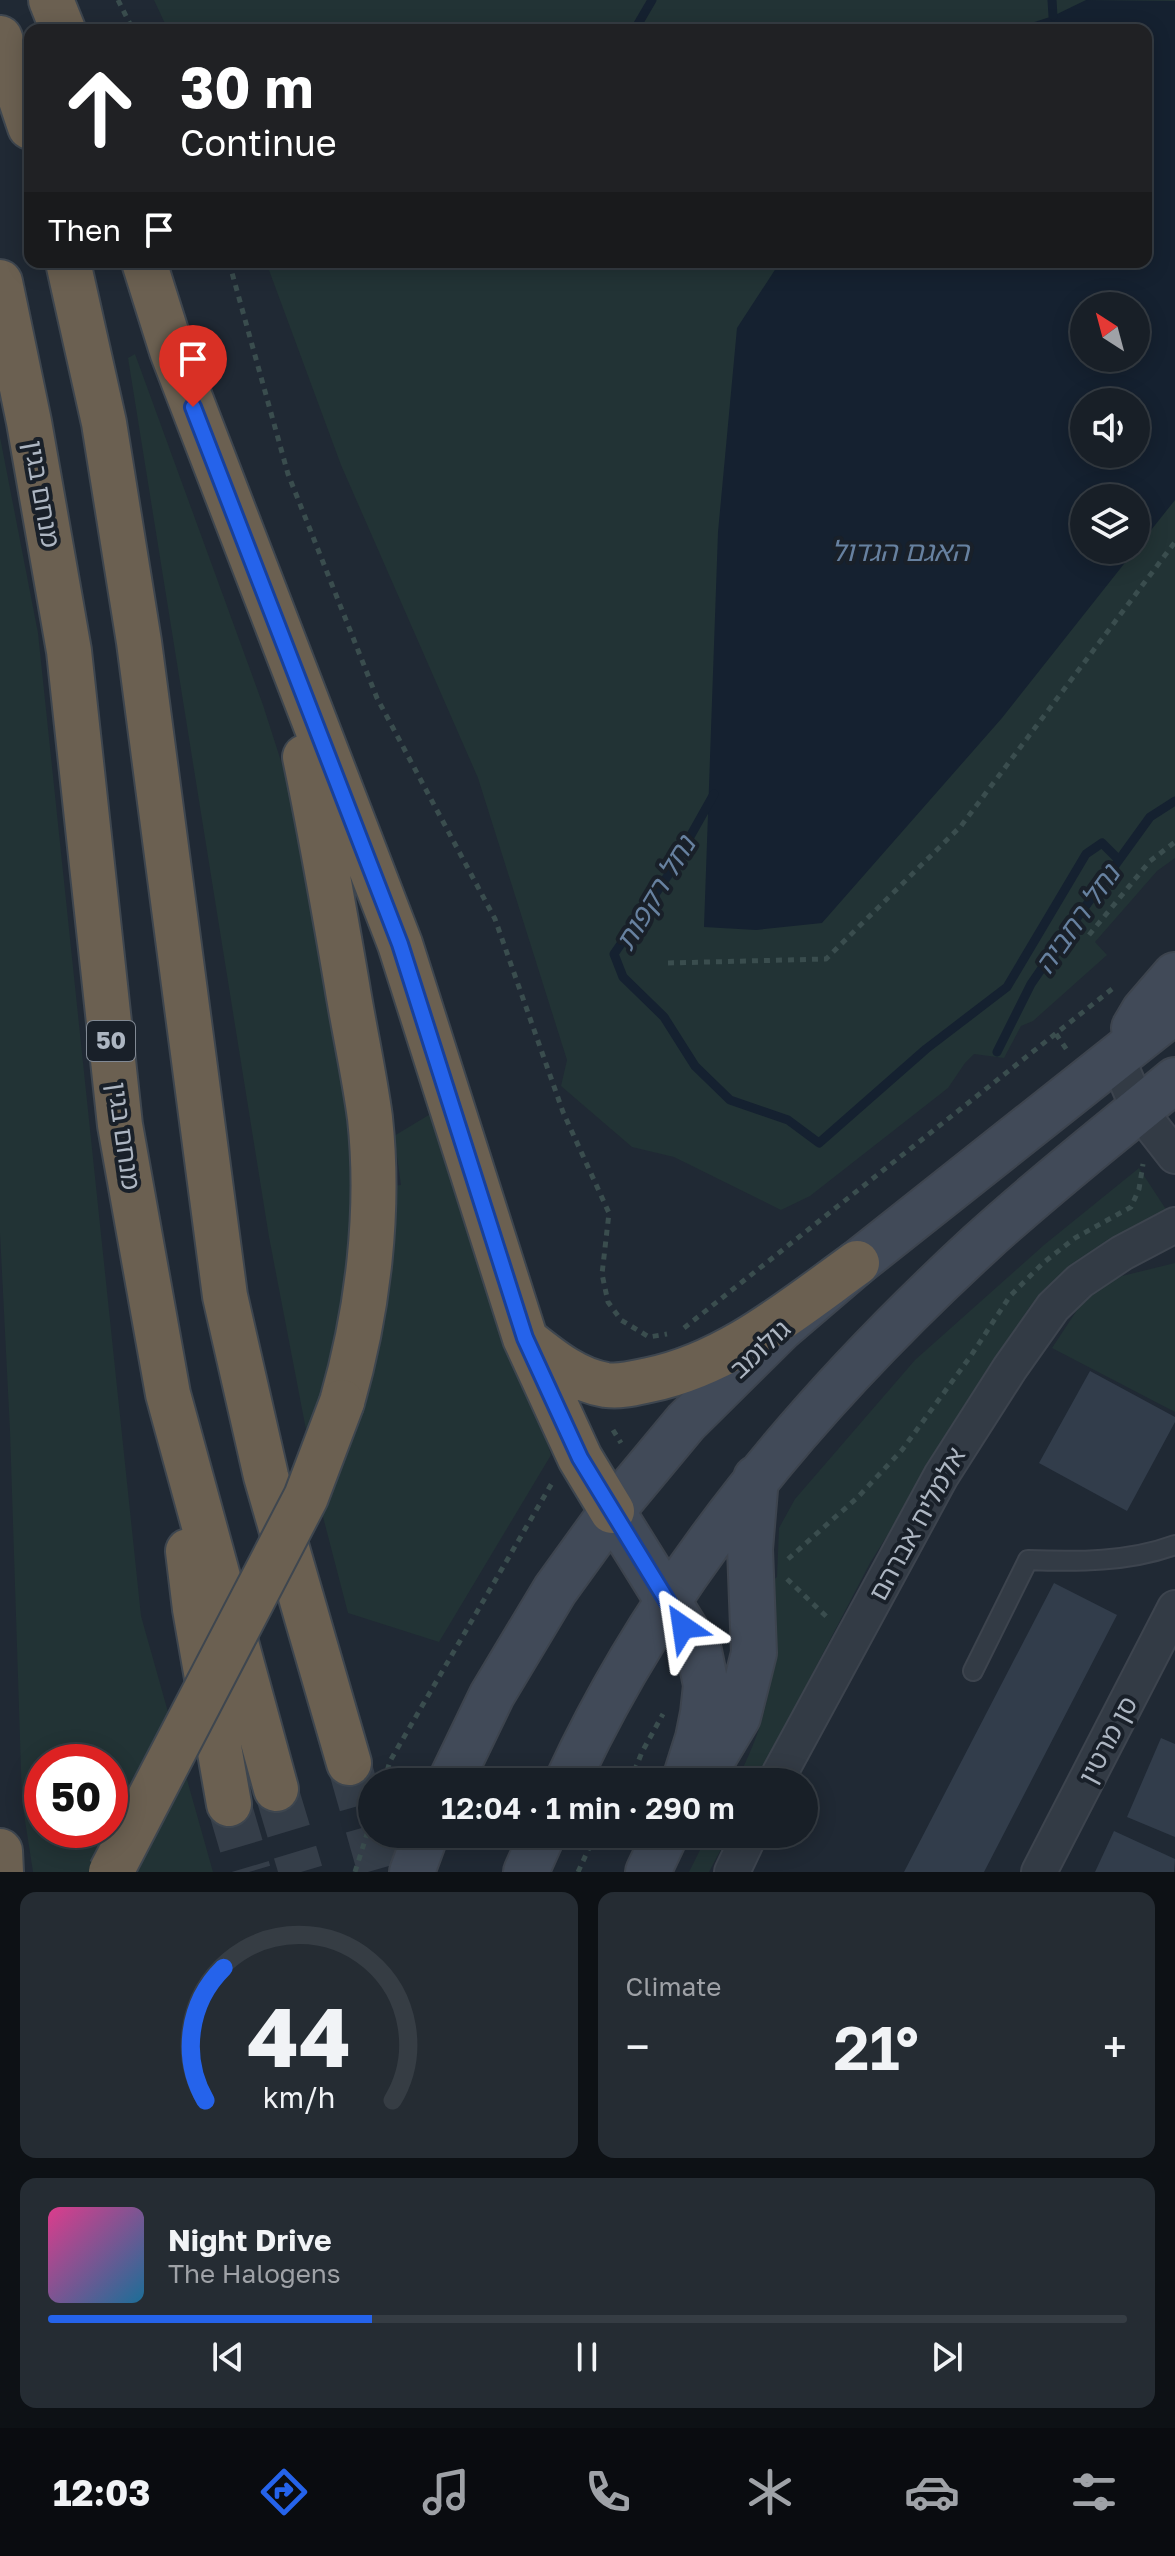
<!DOCTYPE html>
<html lang="en">
<head>
<meta charset="utf-8">
<style>
	body { margin:0; font-family:"Golos Text","Noto Sans Hebrew",sans-serif; background:#252c33; color:#f1f3f6; height:100vh; display:flex; flex-direction:column; font-size:30px; white-space:nowrap }
	* { box-sizing:border-box; margin:0 }
	p { font-size:26px; color:#9fa2a7 }
	.icon { flex:none; width:44px; height:44px; fill:none; stroke:currentColor; stroke-width:2; stroke-linecap:round; stroke-linejoin:round }
	.map { position:relative; height:1872px; overflow:hidden }
	.details { display:flex; flex-direction:column; gap:20px; padding:20px; background:#0d1115; flex:1 }
	.details>* { flex:none }
	.top-card { position:absolute; left:24px; top:24px; width:1128px; height:244px; border-radius:16px; box-shadow:0 4px 20px #0003,0 0 0 2px #363d44; background:#202124; color:#fff; overflow:hidden }
	.needle { width:52px; rotate:324deg }
	.tools { position:absolute; left:1070px; top:292px; display:grid; gap:16px }
	.tools a { display:grid; place-items:center; width:80px; height:80px; border-radius:50%; background:#181f27; box-shadow:0 4px 20px #0003,0 0 0 2px #363d44; font-size:40px }
	.speed { position:absolute; left:24px; top:1744px; display:flex; gap:16px; font-size:40px; font-weight:700; text-align:center }
	.speed>* { display:grid; place-content:center; width:104px; height:104px; border-radius:50%; background:#181f27; box-shadow:0 4px 20px #0003,0 0 0 2px #363d44; line-height:1 }
	.speed .limit { border:12px solid #d22; background:#fff; color:#111 }
	.pin { position:absolute; display:grid; place-items:center; width:68px; height:68px; color:#fff; margin:-82px -34px; border-radius:50% 50% 50% 0; rotate:-45deg; box-shadow:0 0 8px #0007 }
	.pin .icon { rotate:45deg }
	.me { position:absolute; width:88px; margin:-44px; rotate:328deg; stroke-linejoin:round; filter:drop-shadow(0 0 6px #0008) }
	.turn { display:flex; align-items:center; gap:28px; height:168px; padding:0 24px; font-size:36px }
	.turn .icon { width:104px; height:104px; stroke-width:2.5 }
	.turn b { display:block; font-size:56px; line-height:68px }
	.then { display:flex; align-items:center; height:76px; padding:0 24px; background:#0003; gap:16px; font-size:30px }
	.big { font-size:60px; font-weight:600; line-height:1.1 }
	.details .widget { flex:1; display:flex; flex-direction:column; justify-content:center; gap:12px; min-width:0; padding:0 28px; border-radius:16px; background:#252c33 }
	.details .dial { align-items:center; gap:0 }
	.dial svg { height:208px; overflow:visible; fill:none; stroke:#363d44; stroke-width:7; stroke-linecap:round; text-anchor:middle }
	.dial text { fill:#f1f3f6; stroke:none }
	.song { display:flex; align-items:center; gap:24px }
	.cover { width:96px; height:96px; border-radius:12px; background:linear-gradient(135deg,hsl(330 70% 55%),hsl(200 70% 35%)) }
	.played { height:8px; border-radius:4px; background:linear-gradient(90deg,#2563eb 30%,#363d44 30%) }
	.keys { display:flex; justify-content:space-around; direction:ltr }
	.heat { display:flex; justify-content:space-between; align-items:center; font-size:44px; direction:ltr }
	.details .tiles { flex:1; display:grid; gap:20px; grid-template-columns:1fr 1fr }
	.widget:last-child { grid-column:span 2 }
	.trip { position:absolute; left:358px; top:1768px; width:460px; height:80px; border-radius:40px; background:#181f27; box-shadow:0 4px 20px #0003,0 0 0 2px #363d44; font-weight:600; line-height:80px; text-align:center }
	.tabs { display:flex; height:128px; justify-content:space-around; align-items:center; background:#0a0c10; color:#9fa2a7 }
	.tabs .icon { width:56px; height:56px }
	.tabs .on { color:#2563eb }
	.tabs b { font-size:36px; color:#f1f3f6 }
	.map>svg:first-child { display:block }
	.green { fill:#223335; fill-rule:evenodd }
	.water { fill:#152130; fill-rule:evenodd }
	.lines { fill:none; stroke-linecap:round; stroke-linejoin:round }
	.stream { stroke:#152130; stroke-width:9 }
	.building { fill:#323d4b }
	.highway-tunnel { stroke:#353e49; stroke-width:44; stroke-dasharray:44 22; stroke-linecap:butt }
	.lane-casing { stroke:#3d444e; stroke-width:22 }
	.street-casing { stroke:#3d444e; stroke-width:38 }
	.secondary-casing { stroke:#3d444e; stroke-width:48 }
	.highway-casing { stroke:#3e464f; stroke-width:48 }
	.path { stroke:#3a4d4e; stroke-width:5; stroke-dasharray:6 6; stroke-linecap:butt }
	.lane { stroke:#333b45; stroke-width:18 }
	.street { stroke:#333b45; stroke-width:34 }
	.secondary { stroke:#414a58; stroke-width:44 }
	.highway { stroke:#6b6051; stroke-width:44 }
	.highway-bridge-casing { stroke:#3e464f; stroke-width:48; stroke-linecap:butt }
	.highway-bridge { stroke:#6b6051; stroke-width:44 }
	.route-casing { stroke:#184099; stroke-width:20 }
	.route { stroke:#2563eb; stroke-width:14 }
	.labels { text-anchor:middle; stroke-width:8; stroke-linejoin:round; paint-order:stroke }
	.shield { fill:#192029; stroke:#818994; stroke-width:2 }
	.shield-label { font-size:24px; font-weight:bold; fill:#adb6c2 }
	.street-label { font-size:26px; fill:#adb6c2; stroke:#192029 }
	.water-label { font-size:28px; font-style:italic; fill:#6781a0; stroke:#192029 }
</style>
</head>
<body>
<div class="map">
<svg width="1175" height="1872" viewBox="0 0 1175 1872">
	<rect width="100%" height="100%" fill="#202934"/>
	<path class="green" d="M154 0H1175V858L1157 871 1095 942 1107 955 1033 1021 1021 1026 1004 1058 974 1054 965 1063 948 1088 810 1196 781 1210 674 1157 632 1147 561 1086 567 1060 478 778 341 465 266 262H1146V30H168ZM1084 306H1136V358H1084ZM1084 402H1136V454H1084ZM1084 498H1136V550H1084Z
		M135 354 263 705 321 886 350 1124V1190L401 1185 394 1136 442 1107 551 1455 439 1642 348 1613 322 1513 269 1237 128 358Z
		M0 437 38 633 141 1616 213 1872H33L22 1801 10 1431 0 1233ZM42 1762H110V1830H42Z
		M1139 1168 1169 1214 1081 1262 1051 1283 1029 1308 870 1563 756 1782H736C751 1752 764 1722 769 1688 775 1654 771 1617 771 1582L777 1577 779 1528 795 1499 915 1360 1044 1245Z
		M1175 1263V1412L1052 1348 1087 1295 1122 1276Z
		M708 1834H729L709 1872H689Z"/>
	<path class="water" d="M1086 0 1175 1V500L1136 549V498H1084V550H1135L1002 718 822 923 756 930 704 927 718 532 737 328 780 262H1146V30H1010L1053 16ZM1084 306H1136V358H1084ZM1084 402H1136V454H1084Z"/>
	<g class="lines">
		<path class="stream" d="M1052 0 1053 16
			M641 30 638 24 652 0
			M714 794 669 874 614 954 623 977 664 1017 695 1066 730 1100 788 1120 819 1143 926 1049 1007 987 1086 854 1102 843 1119 860
			M997 1052 1031 984 1069 929 1150 817 1175 801"/>
	</g>
	<path class="building" d="M1090 1371 1175 1417V1422L1127 1511 1039 1463Z
		M1054 1583 1117 1615 984 1872H904Z
		M1161 1738 1175 1744V1837L1127 1817Z
		M1114 1831 1175 1859 1174 1872H1095Z"/>
	<g class="lines">
		<path class="highway-tunnel" d="M349 1763 380 1872
			M276 1789 301 1872
			M229 1804 249 1872"/>
		<defs>
			<path id="lane" d="M973 1671 1028 1560C1077 1562 1129 1562 1175 1545"/>
			<path id="street" d="M1117 1058 1139 1110 1175 1156
				M775 1782 941 1476 1010 1368 1053 1307 1080 1281 1122 1253 1175 1225
				M732 1872 750 1834
				M1039 1872 1175 1608"/>
			<path id="secondary" d="M1134 1028 1144 1011 1175 975
				M612 1511 699 1651 706 1685 703 1713 698 1738 686 1776
				M450 1782 492 1695 555 1590 612 1511 686 1422 781 1328 857 1263 1175 1011
				M567 1782C663 1573 813 1398 980 1244 1043 1186 1110 1134 1175 1080
				M699 1782 738 1717 754 1653 750 1549 756 1478
				M412 1872 426 1834
				M526 1872 543 1834
				M648 1872 666 1834"/>
			<path id="highway" d="M51 0 63 30
				M0 38 30 127
				M68 262 104 423 139 642 225 1296 266 1476 349 1763
				M144 262 172 351 400 944 525 1338 580 1458 612 1511
				M0 282 29 422 69 651 120 1125 168 1394 276 1789
				M305 757C321 833 334 909 347 985 354 1029 364 1073 370 1118 380 1211 368 1311 342 1402
				M526 1340C550 1359 575 1380 606 1385 621 1387 635 1383 649 1380 728 1364 793 1309 857 1263
				M188 1551 195 1609 229 1804
				M0 1851 1 1872"/>
		</defs>
		<use href="#lane" class="lane-casing"/>
		<use href="#street" class="street-casing"/>
		<use href="#secondary" class="secondary-casing"/>
		<use href="#highway" class="highway-casing"/>
		<path class="path" d="M118 0 133 30
			M229 262 288 474 377 698 495 919 563 1112 609 1213 602 1274 608 1302 621 1320 649 1337 667 1334
			M1089 935 1150 861 1175 842
			M668 963 826 959 961 826 1175 542
			M1056 1034 1067 1050
			M684 1328 1112 989
			M613 1430 621 1443
			M788 1559 858 1497 902 1450 970 1357 1010 1296 1043 1263 1075 1238 1131 1207 1139 1189 1143 1164
			M787 1579 829 1619
			M384 1782 390 1761 552 1483
			M630 1782 642 1752 663 1714
			M355 1872 372 1818
			M578 1872 590 1846 604 1834"/>
		<use href="#lane" class="lane"/>
		<use href="#street" class="street"/>
		<use href="#secondary" class="secondary"/>
		<use href="#highway" class="highway"/>
		<defs>
			<path id="highway-bridge" d="M111 1872 306 1497 342 1402"/>
		</defs>
		<use href="#highway-bridge" class="highway-bridge-casing"/>
		<use href="#highway-bridge" class="highway-bridge"/>
	</g>
	<g class="lines">
		<defs>
			<path id="route" d="M193 407 400 944 525 1338 580 1458 683 1627"/>
		</defs>
		<use href="#route" class="route-casing"/>
		<use href="#route" class="route"/>
	</g>
	<g class="labels">
		<rect class="shield" x="87" y="1021" width="48" height="40" rx="6"/>
		<g class="shield-label">
			<text x="111" y="1049">50</text>
		</g>
		<g class="street-label">
			<text transform="translate(42 494) rotate(80)" y="9">מנחם בגין</text>
			<text transform="translate(124 1136) rotate(82)" y="9">מנחם בגין</text>
			<text transform="translate(760 1349) rotate(-43)" y="9">גולומב</text>
			<text transform="translate(917 1524) rotate(-61)" y="9">אלמליח אברהם</text>
			<text transform="translate(1108 1740) rotate(-62)" y="9">סן מרטין</text>
		</g>
		<g class="water-label">
			<text x="900" y="561">האגם הגדול</text>
			<text transform="translate(655 893) rotate(-59)" y="10">נחל רקפות</text>
			<text transform="translate(1077 919) rotate(-55)" y="10">נחל רחביה</text>
		</g>
	</g>
</svg>
<div class="tools">
<a><svg class="needle" viewBox="-14 -14 28 28"><path d="M0-13l5 13h-10z" fill="#e53935"/><path d="M0 13l5-13h-10z" fill="#9fa2a7"/></svg></a>
<a><svg class="icon" aria-label="sound" viewBox="0 0 24 24"><path d="M4 9h4l5-4v14l-5-4H4zM17 9q2 3 0 6"/></svg></a>
<a><svg class="icon" aria-label="layers" viewBox="0 0 24 24"><path d="M12 4l9 5-9 5-9-5zM3 14l9 5 9-5"/></svg></a>
</div>
<div class="speed"><div class="limit">50</div></div>
<div class="pin" style="left:193px;top:407px;background:#d93025"><svg class="icon" aria-label="arrive" viewBox="0 0 24 24"><path d="M6 21V4h12l-3 4 3 4H6"/></svg></div>
<svg class="me" style="left:683px;top:1627px" viewBox="-20 -20 40 40"><path d="M0-17L14 15 0 8-14 15z" fill="#2563eb" stroke="#fff" stroke-width="4"/></svg>
<div class="trip">12:04 · 1 min · 290 m</div>
<div class="top-card">
<div class="turn"><svg class="icon" aria-label="ahead" viewBox="0 0 24 24"><path d="M12 20V5M6 11l6-6 6 6"/></svg><div><b>30 m</b>Continue</div></div>
<div class="then">Then<svg class="icon" aria-label="arrive" viewBox="0 0 24 24"><path d="M6 21V4h12l-3 4 3 4H6"/></svg></div>
</div>
</div>
<section class="details">
<div class="tiles">
<div class="widget dial"><svg viewBox="0 0 100 80">
<path d="M14 69A42 42 0 1 1 86 69"/>
<path d="M14 69A42 42 0 0 1 21 18" stroke="#2563eb"/>
<text x="50" y="56" font-size="32" font-weight="700">44</text>
<text x="50" y="72" font-size="11">km/h</text>
</svg></div>
<div class="widget"><p>Climate</p>
<div class="heat"><a>−</a><b class="big">21°</b><a>+</a></div>
</div>
<div class="widget">
<div class="song"><i class="cover"></i><div><b>Night Drive</b><p>The Halogens</p></div></div>
<div class="played"></div>
<div class="keys"><svg class="icon" aria-label="previous" viewBox="0 0 24 24"><path d="M18 5L8 12l10 7zM5 5v14"/></svg><svg class="icon" aria-label="pause" viewBox="0 0 24 24"><path d="M8 5v14M16 5v14"/></svg><svg class="icon" aria-label="next" viewBox="0 0 24 24"><path d="M6 5l10 7-10 7zM19 5v14"/></svg></div>
</div>
</div>
</section>
<nav class="tabs">
<b>12:03</b>
<svg class="icon on" aria-label="directions" viewBox="0 0 24 24"><path d="M12 3l9 9-9 9-9-9zM9 14v-3h6M13 9l2 2-2 2"/></svg>
<svg class="icon" aria-label="music" viewBox="0 0 24 24"><path d="M9 18V5l10-2v13"/><circle cx="6" cy="18" r="3"/><circle cx="16" cy="16" r="3"/></svg>
<svg class="icon" aria-label="phone" viewBox="0 0 24 24"><path d="M5 4h4l2 5-3 2q2 4 5 5l2-3 5 2v4C11 20 4 13 5 4z"/></svg>
<svg class="icon" aria-label="climate" viewBox="0 0 24 24"><path d="M12 3v18M4 7l16 10M4 17L20 7"/></svg>
<svg class="icon" aria-label="car" viewBox="0 0 24 24"><path d="M5 17H2v-5l4-1 3-4h7l3 4 3 1v5h-3M9 17h6M6 11h13"/><circle cx="7" cy="17" r="2"/><circle cx="17" cy="17" r="2"/></svg>
<svg class="icon" aria-label="filters" viewBox="0 0 24 24"><path d="M4 7h16M4 17h16"/><circle cx="9" cy="7" r="2"/><circle cx="15" cy="17" r="2"/></svg>
</nav>
</body>
</html>
